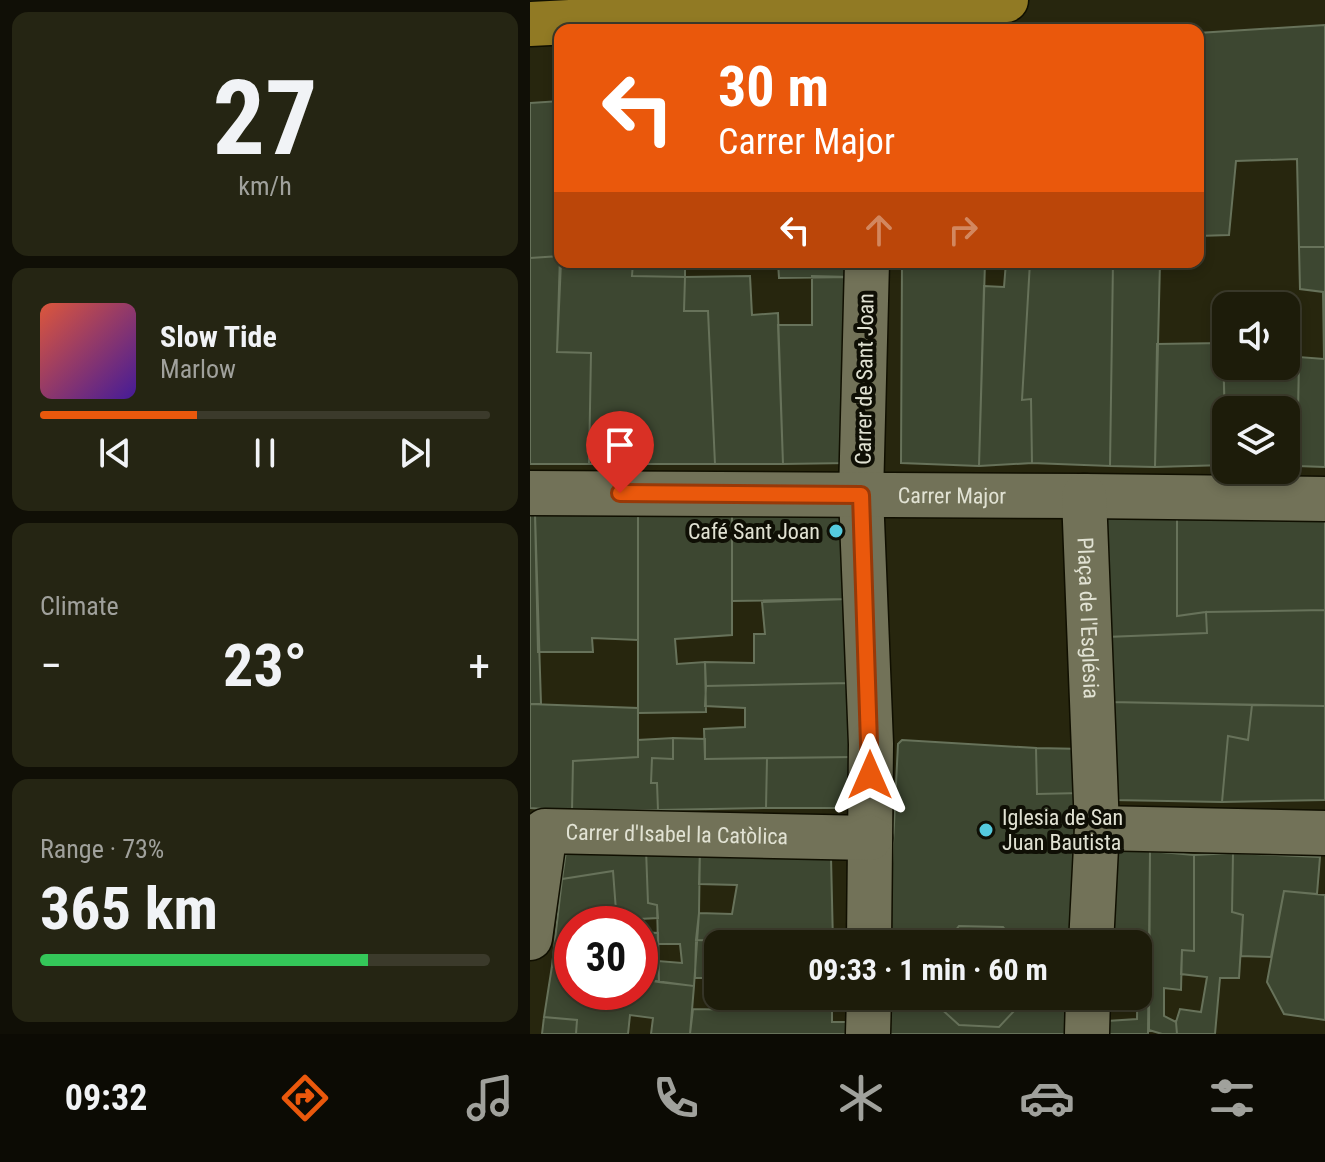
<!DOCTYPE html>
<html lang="en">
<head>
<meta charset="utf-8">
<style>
	body { margin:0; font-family:"Roboto Condensed",sans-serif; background:#252513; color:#f1f3f6; height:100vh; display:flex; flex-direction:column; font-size:30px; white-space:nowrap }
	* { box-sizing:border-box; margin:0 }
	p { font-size:26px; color:#a0a19c }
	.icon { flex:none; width:44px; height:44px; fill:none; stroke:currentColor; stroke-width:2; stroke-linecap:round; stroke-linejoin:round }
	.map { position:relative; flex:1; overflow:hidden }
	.panel { display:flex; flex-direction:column; gap:12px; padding:12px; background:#100f06; width:530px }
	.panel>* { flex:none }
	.hud { position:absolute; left:24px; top:24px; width:650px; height:244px; border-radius:16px; box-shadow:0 4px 12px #0003,0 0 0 2px #3b3a2b; background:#ea580c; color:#fff; overflow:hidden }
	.tools { position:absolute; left:682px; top:292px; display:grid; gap:16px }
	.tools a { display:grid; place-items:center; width:88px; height:88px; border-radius:16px; background:#1d1c0a; box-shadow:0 4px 12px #0003,0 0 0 2px #3b3a2b; font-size:40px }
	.speed { position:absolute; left:24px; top:906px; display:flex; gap:16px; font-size:40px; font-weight:700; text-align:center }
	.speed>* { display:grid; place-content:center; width:104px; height:104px; border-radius:50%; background:#1d1c0a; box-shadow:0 4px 12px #0003,0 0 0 2px #3b3a2b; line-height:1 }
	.speed .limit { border:12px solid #d22; background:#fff; color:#111 }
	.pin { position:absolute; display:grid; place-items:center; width:68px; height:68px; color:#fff; margin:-82px -34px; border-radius:50% 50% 50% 0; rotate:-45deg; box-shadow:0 0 8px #0007 }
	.pin .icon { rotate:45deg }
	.me { position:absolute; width:88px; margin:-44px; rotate:0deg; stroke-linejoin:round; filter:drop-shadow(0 0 6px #0008) }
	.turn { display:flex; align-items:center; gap:28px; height:168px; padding:0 32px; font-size:36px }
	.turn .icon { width:104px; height:104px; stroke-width:2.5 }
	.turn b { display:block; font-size:56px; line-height:68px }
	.lanes { display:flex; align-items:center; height:76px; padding:0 32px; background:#0003; justify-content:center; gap:40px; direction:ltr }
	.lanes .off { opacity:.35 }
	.big { font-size:60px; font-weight:700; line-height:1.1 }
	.panel .card { flex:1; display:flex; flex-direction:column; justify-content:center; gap:12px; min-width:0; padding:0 28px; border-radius:16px; background:#252513 }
	.panel .dial { align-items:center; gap:0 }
	.dial b { font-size:104px; line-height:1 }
	.song { display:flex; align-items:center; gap:24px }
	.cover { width:96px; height:96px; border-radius:12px; background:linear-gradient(135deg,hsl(10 70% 55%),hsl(260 70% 35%)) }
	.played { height:8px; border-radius:4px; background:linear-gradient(90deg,#ea580c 35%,#3b3a2b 35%) }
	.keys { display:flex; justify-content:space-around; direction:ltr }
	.heat { display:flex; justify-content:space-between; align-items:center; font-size:44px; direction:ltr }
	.charge { height:12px; border-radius:6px; background:linear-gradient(90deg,#34c759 73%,#3b3a2b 0) }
	.trip { position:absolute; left:174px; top:930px; width:448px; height:80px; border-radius:16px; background:#1d1c0a; box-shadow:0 4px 12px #0003,0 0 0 2px #3b3a2b; font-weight:700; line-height:80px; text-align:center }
	.tabs { display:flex; height:128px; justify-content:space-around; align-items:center; background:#0c0b04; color:#a0a19c }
	.tabs .icon { width:56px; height:56px }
	.tabs .active { color:#ea580c }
	.tabs b { font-size:36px; color:#f1f3f6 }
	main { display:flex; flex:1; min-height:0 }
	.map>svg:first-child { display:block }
	.building { fill:#3d4731; stroke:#67725a; stroke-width:2 }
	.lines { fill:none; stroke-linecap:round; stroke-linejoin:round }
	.minor-casing { stroke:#100f00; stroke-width:47 }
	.major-casing { stroke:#100f00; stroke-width:47 }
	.minor { stroke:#727258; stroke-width:44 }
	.major { stroke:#917a24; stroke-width:44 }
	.route-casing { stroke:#983908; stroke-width:20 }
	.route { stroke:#ea580c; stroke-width:14 }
	.poi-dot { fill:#54cade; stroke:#0f0f05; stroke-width:3 }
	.labels { text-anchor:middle; stroke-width:8; stroke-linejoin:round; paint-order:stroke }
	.street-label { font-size:22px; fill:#e1e2d3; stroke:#0f0f05 }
	.poi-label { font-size:22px; fill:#e1e2d3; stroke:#0f0f05; text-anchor:end }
</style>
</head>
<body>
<main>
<section class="panel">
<div class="card dial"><b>27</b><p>km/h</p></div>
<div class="card">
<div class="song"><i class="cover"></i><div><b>Slow Tide</b><p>Marlow</p></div></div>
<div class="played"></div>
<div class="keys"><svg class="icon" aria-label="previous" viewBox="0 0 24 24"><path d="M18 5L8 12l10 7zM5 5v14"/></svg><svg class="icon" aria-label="pause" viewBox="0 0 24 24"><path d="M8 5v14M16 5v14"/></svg><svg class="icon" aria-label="next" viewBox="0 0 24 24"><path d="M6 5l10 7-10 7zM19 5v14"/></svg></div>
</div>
<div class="card"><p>Climate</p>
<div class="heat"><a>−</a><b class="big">23°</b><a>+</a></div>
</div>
<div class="card"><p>Range · 73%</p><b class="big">365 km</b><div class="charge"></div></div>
</section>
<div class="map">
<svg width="795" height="1034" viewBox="0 0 795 1034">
	<rect width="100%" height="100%" fill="#27260e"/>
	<path class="building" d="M795 25V247H769L767 159 706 161 699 235 668 236V33Z
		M30 101V256L0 258V103Z
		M769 247H795V467L767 466 769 357 794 359 793 292 770 289Z
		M30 256 27 352 61 353 59 464H0V258Z
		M31 262H103L102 276 155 277 154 311H178L185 464H59L61 353 27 352Z
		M103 262H155V277L102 276Z
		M248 262H322L321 277 249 278Z
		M372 262H455L449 466 371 463Z
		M476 262H500L492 400 501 399 502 463 449 466 454 286 474 287Z
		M500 262H583L580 466 502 463 501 399 492 400Z
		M583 262H630L625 467 580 466Z
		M220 276 222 315 248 313 253 464H185L178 311H154L155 277Z
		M282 276 321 277 319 463 253 464 248 325H282Z
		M692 310H696V366H756V311H770L767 466H756V410H696V465Z
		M693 343 696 465 625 467 627 344Z
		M571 511 647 514V616L676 612 677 633 576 637Z
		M0 514H5L11 704H0Z
		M5 514 108 515V640L62 638 63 652H8Z
		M647 514 795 521V610L676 612 647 616Z
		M108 515H202V635L145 639 147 664 175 662 176 712 108 713Z
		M202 515H319V599L202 601Z
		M319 599 320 683 176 686 175 662 224 663V634H235L232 602Z
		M795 610V706L580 702 576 637 677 633 676 612Z
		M320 683 323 757 175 759 174 729 215 727V708L175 706 176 686Z
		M580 702 722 705 718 740 698 736 692 802 583 800Z
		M0 704 108 708V757L43 761 42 811 0 808Z
		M722 705 795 706V800L692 802 698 736 718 740Z
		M143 738V759L122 758 121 783H127L128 810 42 811 43 761 108 757V740Z
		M143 738 175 739V759L237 758 236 808 128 810 127 783H121L122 758 143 759Z
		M372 740 506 748 507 794 551 793 545 944H358L368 744Z
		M506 748 554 749 551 793 507 794Z
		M323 757 324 808H236L237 758Z
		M170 846 301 857 303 944 166 940 169 913 202 914 207 885 169 884Z
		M170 846 169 913 164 986 129 982 128 961 152 963 150 944H128L127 905 118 903 116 849Z
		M116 849 118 903 127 905 128 918 109 919V924H87L83 871 32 879 36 851Z
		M583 849 620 851 618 1034H573L577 1021 607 1019 608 944H579Z
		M620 851 664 855V951L652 950 651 990 634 988V1016L646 1022 647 1034H632L619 1030Z
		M703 853 702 912 713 915 709 978H690L685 1034H647L646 1022 650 1009 671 1012 677 977 651 974 652 950 664 951V855Z
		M703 853 790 857 787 894 754 891 741 957 711 956 713 915 702 912Z
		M83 871 87 924H42V969L22 966 32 879Z
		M754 891 795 895V1020L754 1014 737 982Z
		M429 926 473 927 486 944H415Z
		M110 932 128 933 129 982 110 979Z
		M166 940 275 943 274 944H188V978H165Z
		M22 966 42 969V992H110V979L164 986 160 1034H121L123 1018 100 1015 98 1034H46L47 1020 14 1017Z
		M212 996H302V1022H322L323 1034H160L163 1009 212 1010Z
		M355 996H543L541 1034H353Z
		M397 996H498L469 1027 429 1025Z
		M14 1017 47 1020 46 1034H12Z"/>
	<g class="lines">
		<defs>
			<g id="minor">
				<path d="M337 262 331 495 341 744 339 944"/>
				<path id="s1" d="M0 493 554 496 795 499"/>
				<path id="s2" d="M554 496 567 828 561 944"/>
				<path d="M567 828 795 833"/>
				<path id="s3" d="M0 938 15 831 340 838"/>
				<path d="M338 1034 339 996"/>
				<path d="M557 1034 558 996"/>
			</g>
			<path id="major" d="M0 24 476 0"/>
		</defs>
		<use href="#minor" class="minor-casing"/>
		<use href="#major" class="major-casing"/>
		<use href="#minor" class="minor"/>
		<use href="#major" class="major"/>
	</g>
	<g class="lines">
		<defs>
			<path id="route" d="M90 493 331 495 340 775"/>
		</defs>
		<use href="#route" class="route-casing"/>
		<use href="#route" class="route"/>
	</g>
	<g class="poi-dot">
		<circle cx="306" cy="531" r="8"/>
		<circle cx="456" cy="830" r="8"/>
	</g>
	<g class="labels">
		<g class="street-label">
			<text transform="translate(334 379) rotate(-89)" y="8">Carrer de Sant Joan</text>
			<text dy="8" stroke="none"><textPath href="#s1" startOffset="422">Carrer Major</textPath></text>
			<text dy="8" stroke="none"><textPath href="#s2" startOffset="122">Plaça de l'Església</textPath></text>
			<text dy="8" stroke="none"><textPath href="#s3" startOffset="240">Carrer d'Isabel la Catòlica</textPath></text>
		</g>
		<g class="poi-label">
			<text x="290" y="539">Café Sant Joan</text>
			<text x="472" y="825" text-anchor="start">Iglesia de San<tspan x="472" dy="25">Juan Bautista</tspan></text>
		</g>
	</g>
</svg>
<div class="tools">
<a><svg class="icon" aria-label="sound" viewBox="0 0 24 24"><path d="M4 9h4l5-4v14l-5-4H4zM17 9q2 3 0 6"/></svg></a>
<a><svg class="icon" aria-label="layers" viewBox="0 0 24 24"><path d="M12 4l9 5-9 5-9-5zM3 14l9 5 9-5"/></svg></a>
</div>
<div class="speed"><div class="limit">30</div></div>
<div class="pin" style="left:90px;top:493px;background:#d93025"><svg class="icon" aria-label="arrive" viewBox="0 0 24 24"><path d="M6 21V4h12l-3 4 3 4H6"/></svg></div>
<svg class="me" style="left:340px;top:775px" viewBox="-20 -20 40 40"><path d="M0-17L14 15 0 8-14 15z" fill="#ea580c" stroke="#fff" stroke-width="4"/></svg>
<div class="trip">09:33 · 1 min · 60 m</div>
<div class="hud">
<div class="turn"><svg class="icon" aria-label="left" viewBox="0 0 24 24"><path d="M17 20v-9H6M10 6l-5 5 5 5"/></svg><div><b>30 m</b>Carrer Major</div></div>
<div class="lanes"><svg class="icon" aria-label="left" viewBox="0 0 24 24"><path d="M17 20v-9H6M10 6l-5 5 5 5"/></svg><svg class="icon off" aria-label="ahead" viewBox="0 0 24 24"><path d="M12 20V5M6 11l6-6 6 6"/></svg><svg class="icon off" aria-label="right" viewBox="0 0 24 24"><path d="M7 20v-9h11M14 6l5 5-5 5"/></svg></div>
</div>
</div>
</main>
<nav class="tabs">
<b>09:32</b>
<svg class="icon active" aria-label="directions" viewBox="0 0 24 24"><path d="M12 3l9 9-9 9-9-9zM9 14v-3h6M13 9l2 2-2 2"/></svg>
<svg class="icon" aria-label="music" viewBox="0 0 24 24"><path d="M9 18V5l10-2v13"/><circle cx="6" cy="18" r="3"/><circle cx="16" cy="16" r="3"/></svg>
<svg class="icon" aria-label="phone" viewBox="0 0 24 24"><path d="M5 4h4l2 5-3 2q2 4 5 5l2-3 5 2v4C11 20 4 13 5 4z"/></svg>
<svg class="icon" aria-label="climate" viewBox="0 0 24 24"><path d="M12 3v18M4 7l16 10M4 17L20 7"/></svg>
<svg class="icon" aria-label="car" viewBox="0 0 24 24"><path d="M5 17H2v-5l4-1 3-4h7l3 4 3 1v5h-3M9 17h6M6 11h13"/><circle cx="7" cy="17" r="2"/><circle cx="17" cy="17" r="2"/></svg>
<svg class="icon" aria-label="filters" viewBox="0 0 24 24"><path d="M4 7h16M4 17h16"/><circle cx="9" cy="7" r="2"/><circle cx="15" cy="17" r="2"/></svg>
</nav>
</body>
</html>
